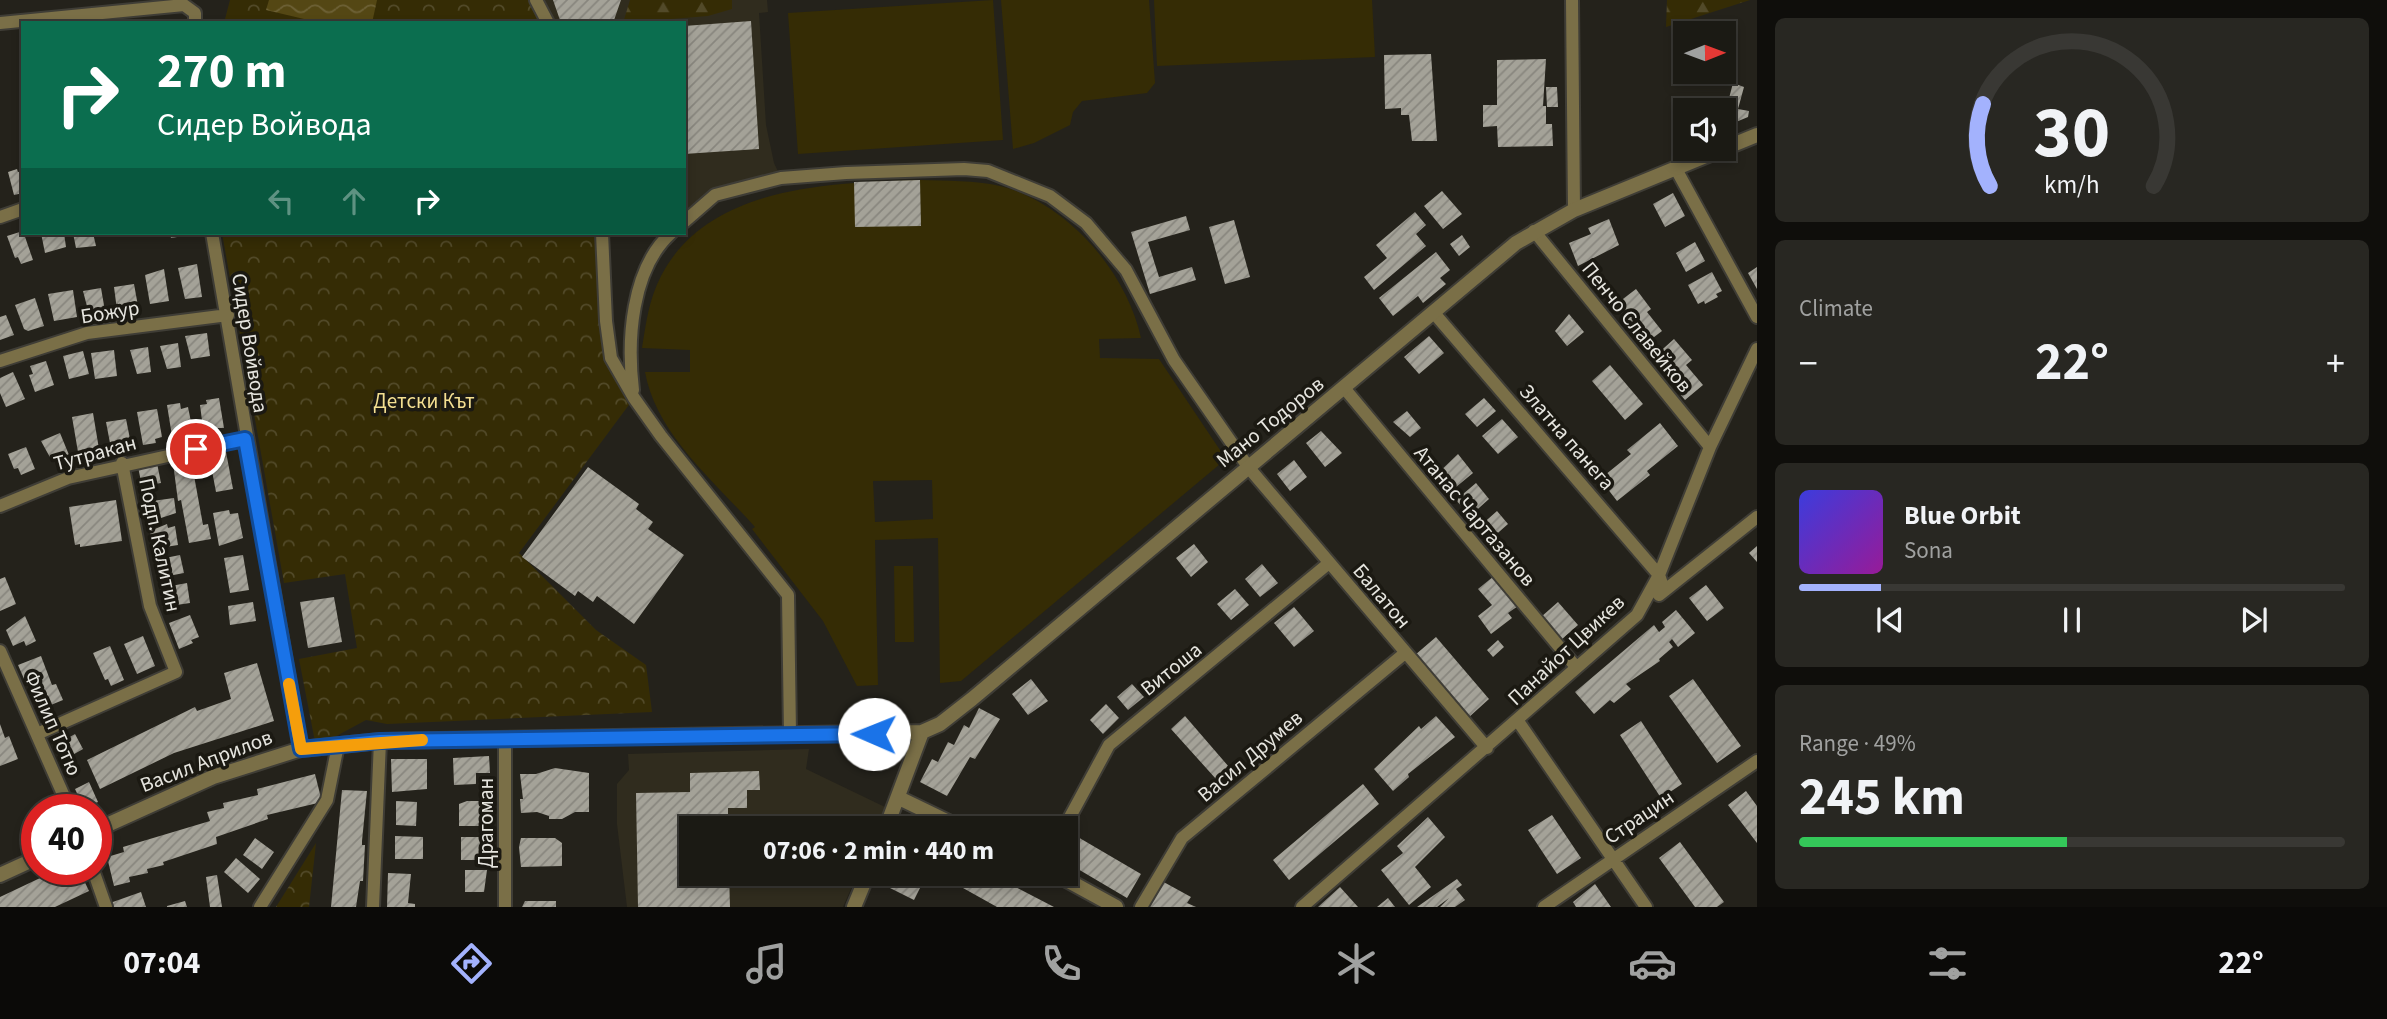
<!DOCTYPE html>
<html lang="en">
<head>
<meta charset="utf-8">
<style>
	body { margin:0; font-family:"Source Sans 3",sans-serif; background:#282722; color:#f1f3f6; height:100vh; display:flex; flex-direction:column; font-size:26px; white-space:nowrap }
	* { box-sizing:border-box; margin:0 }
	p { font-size:23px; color:#a0a1a0 }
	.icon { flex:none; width:38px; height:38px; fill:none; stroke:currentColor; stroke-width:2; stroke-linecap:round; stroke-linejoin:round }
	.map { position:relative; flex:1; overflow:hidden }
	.panel { display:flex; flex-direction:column; gap:18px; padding:18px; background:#0f0e0b; width:630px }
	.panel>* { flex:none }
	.hud { position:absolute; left:21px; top:21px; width:665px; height:214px; border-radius:0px; box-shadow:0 4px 10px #0003,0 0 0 2px #393834; background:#0b6e4f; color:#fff; overflow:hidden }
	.needle { width:46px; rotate:89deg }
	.tools { position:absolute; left:1673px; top:21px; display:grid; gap:14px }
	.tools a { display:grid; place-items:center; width:63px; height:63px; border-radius:0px; background:#1b1a14; box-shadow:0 4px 10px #0003,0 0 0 2px #393834; font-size:35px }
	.speed { position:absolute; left:21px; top:794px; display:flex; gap:14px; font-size:35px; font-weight:700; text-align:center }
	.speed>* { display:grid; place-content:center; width:91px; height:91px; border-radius:50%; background:#1b1a14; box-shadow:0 4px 10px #0003,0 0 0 2px #393834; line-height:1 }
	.speed .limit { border:10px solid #d22; background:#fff; color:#111 }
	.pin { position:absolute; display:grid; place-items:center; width:60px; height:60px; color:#fff; margin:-30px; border:4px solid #fff; border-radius:50%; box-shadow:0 2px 7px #0007 }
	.me { position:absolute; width:77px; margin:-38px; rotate:271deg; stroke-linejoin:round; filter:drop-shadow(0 0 5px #0008) }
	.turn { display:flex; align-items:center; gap:24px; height:147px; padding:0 21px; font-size:32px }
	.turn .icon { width:91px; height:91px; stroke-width:2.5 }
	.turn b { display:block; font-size:49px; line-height:60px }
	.lanes { display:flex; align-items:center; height:66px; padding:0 21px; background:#0003; justify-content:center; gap:35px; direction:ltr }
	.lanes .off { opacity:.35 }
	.big { font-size:52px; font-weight:700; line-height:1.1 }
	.panel .tile { flex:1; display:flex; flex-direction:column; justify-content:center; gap:10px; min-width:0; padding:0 24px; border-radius:10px; background:#282722 }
	.panel .dial { align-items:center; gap:0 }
	.dial svg { height:182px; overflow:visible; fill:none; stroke:#393834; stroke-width:7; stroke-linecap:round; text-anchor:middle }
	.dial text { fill:#f1f3f6; stroke:none }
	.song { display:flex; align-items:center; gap:21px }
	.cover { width:84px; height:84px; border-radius:10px; background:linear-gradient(135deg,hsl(240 70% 55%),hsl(300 70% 35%)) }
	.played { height:7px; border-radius:4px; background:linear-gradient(90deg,#a3b2fd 15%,#393834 15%) }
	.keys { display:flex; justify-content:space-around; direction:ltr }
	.heat { display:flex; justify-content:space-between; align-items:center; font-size:38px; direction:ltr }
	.charge { height:10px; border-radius:5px; background:linear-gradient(90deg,#34c759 49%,#393834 0) }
	.trip { position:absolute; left:679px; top:816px; width:399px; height:70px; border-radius:0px; background:#1b1a14; box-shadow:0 4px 10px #0003,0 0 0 2px #393834; font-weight:700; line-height:70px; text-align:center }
	.menu { display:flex; height:112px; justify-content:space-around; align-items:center; background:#0b0a08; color:#a0a1a0 }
	.menu .icon { width:49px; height:49px }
	.menu .on { color:#a3b2fd }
	.menu b { font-size:32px; color:#f1f3f6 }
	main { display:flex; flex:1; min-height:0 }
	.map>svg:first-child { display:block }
	.built { fill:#302c1e }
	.green { fill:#352c05; fill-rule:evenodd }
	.forest { fill:url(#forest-firs) }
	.park { fill:url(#park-crowns) }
	.water { fill:url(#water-waves) }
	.building { fill:url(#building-hatch) }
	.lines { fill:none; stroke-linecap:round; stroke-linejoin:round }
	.minor-casing { stroke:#3f3d36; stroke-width:16 }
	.tertiary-casing { stroke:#3f3d36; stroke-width:18 }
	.minor { stroke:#7a6f47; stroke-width:12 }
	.tertiary { stroke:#7a6f47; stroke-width:14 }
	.route-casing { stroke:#114b97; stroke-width:18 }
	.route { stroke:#1a73e8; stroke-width:12 }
	.slow { stroke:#f59e0b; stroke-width:12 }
	.labels { text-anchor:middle; stroke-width:7; stroke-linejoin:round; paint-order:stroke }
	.street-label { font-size:21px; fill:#e6e5df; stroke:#1b1912 }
	.park-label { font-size:21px; fill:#f4df91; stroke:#1b1912 }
</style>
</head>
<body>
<main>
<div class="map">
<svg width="1757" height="907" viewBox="0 0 1757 907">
	<defs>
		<pattern id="forest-firs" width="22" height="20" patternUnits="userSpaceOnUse" patternTransform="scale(1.75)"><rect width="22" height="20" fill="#352c05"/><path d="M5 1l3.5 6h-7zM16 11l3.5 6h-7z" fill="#524a29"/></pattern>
		<pattern id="park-crowns" width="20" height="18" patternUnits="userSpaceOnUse" patternTransform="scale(1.75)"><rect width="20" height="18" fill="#352c05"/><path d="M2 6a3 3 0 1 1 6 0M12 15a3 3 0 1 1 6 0" fill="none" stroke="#524a29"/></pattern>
		<pattern id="water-waves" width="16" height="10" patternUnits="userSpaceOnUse" patternTransform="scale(1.75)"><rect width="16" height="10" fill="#544714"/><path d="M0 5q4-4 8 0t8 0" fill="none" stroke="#6d6136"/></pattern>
		<pattern id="building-hatch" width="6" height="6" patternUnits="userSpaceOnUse" patternTransform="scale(1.75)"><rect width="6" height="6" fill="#a4a298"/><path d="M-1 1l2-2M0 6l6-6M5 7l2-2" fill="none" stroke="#88867e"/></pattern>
	</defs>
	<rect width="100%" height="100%" fill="#24221b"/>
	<path class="built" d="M536 0H767L768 12 759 13 766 125 774 163 781 178 715 195 684 222V23H548Z
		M809 749 806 769 887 808 879 828H691V873H858L843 907H627L617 824V784L629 770 628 754Z"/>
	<path class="green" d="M993 0 1003 140 798 154 788 13Z
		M1001 0H1149L1155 83 1147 93 1082 101 1073 112 1070 125 1034 143 1013 149Z
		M1154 0H1372L1375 57 1157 66Z
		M920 180C947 181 974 180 1000 186 1067 203 1127 272 1141 338L1099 339 1100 358 1159 359 1226 459 961 681 940 683 938 538 875 540 878 685 857 686 823 621 752 529 755 527C715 482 656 434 645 372H690V350L642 348C646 323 649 299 661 276 708 185 831 183 920 180ZM932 480 933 519 875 522 873 481Z
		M894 566H913L914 642H895Z"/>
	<path class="forest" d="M630 0H732V9L708 16 623 23Z
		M1667 0H1750L1666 27Z"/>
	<path class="park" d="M230 0H535L553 23H224Z
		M222 233H602L606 321 634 398 519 553 596 630 646 665 652 712 387 724 366 720 316 747 299 659 357 648 345 574 284 583Z
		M316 843 309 907H276Z"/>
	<path class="water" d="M269 0H377L372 23H321L266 10Z"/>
	<path class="building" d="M553 0H621L613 23H561Z
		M751 21 759 149 684 154V26Z
		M1431 54 1437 141H1412L1409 115H1401V108L1385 109 1384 55Z
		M1546 59 1543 106H1546V124H1552L1553 146 1498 147 1497 126 1483 127V105H1497V60Z
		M1733 83 1744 87 1738 109 1749 111 1748 117 1724 127V110H1685L1688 99 1734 108 1727 106Z
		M1546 87H1557L1558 107H1547Z
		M1684 115H1685V133L1680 132Z
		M17 169 18 172 23 171V193L14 195 8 172Z
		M920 180 921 226 855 227 854 182Z
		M1442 191 1462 214 1443 229 1424 206Z
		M1673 193 1685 216 1665 227 1653 204Z
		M1415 212 1426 225 1416 234 1426 246 1374 290 1364 277 1387 258 1376 245Z
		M1186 216 1190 230 1148 242 1159 277 1192 267 1196 280 1150 294 1131 232Z
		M1609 219 1619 245 1578 266 1569 243 1591 234 1588 228Z
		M1234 220 1250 277 1225 284 1209 227Z
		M23 231 33 260 21 264 18 257 15 258 7 236Z
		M41 233H64L66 247 45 253Z
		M73 233H93L96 246 76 248Z
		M108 233H124V234L109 237Z
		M170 233H182L183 236 171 238Z
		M1462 235 1470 247 1459 256 1450 244Z
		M1695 242 1705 261 1686 272 1676 253Z
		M1436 252 1450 270 1440 278 1446 284 1423 303 1418 296 1393 316 1379 298Z
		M197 264 202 297 185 299 178 268Z
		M1757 267V289L1748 273Z
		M164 269 169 301 150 304 145 275Z
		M1712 272 1722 291 1716 294 1718 297 1705 304 1704 301 1698 304 1688 285Z
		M134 284 138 306 117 310 114 287Z
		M101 288 105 311 89 314 83 291Z
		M1636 289 1651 309 1647 312 1662 331 1641 347 1626 327 1630 324 1615 305Z
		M73 290 77 317 54 321 48 294Z
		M35 298 44 326 28 331 24 329 15 305Z
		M1569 314 1584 332 1567 346 1555 331Z
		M6 315 14 335 0 340V317Z
		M207 333 210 356 191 359 185 336Z
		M1429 336 1444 353 1419 374 1404 357Z
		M1674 339 1692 360 1686 365 1703 385 1685 400 1666 378 1671 374 1655 356Z
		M178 343 181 367 167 369 160 346Z
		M148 347 151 372 137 374 130 350Z
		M114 350 117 376 95 379 91 353Z
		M83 351 89 374 69 379 63 356Z
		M46 361 54 385 35 392 29 375 33 374 30 366Z
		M1610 365 1643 404 1625 420 1592 381Z
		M13 372 25 399 6 407 0 393V378Z
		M219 398 224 428H203L200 405 207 404 206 400Z
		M1484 398 1496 411 1477 427 1465 414Z
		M180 403 181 409 188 407 193 432 172 436 167 405Z
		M157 409 162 437 155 439 156 443 143 445 137 412Z
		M1407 411 1421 428 1410 437 1393 422Z
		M93 413 99 449 78 452 72 417Z
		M126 419 131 444 118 446 117 442 110 443 106 422Z
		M1502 419 1518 437 1498 454 1482 436Z
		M1660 423 1678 446 1647 471 1650 475 1617 501 1600 479 1631 454 1627 450Z
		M1321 431 1342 453 1325 467 1306 443Z
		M60 433 69 455 52 461 41 441Z
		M26 447 35 469 21 475 18 468 14 469 8 454Z
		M226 452 233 489 216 492 209 455Z
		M1458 454 1473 473 1450 492 1436 475Z
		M191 459 203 525 208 524 211 539 189 543 181 500 178 501 173 463Z
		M1294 460 1307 477 1290 491 1277 474Z
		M157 463 161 483 142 486 138 467Z
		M588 467 639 504 636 509 653 522 648 529 684 555 634 624 597 596 593 602 578 591 575 596 522 557Z
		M1476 483 1489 499 1470 516 1456 500Z
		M174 498 176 513 149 522 145 502Z
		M116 500 122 541 80 547V544L75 545 69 507Z
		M229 510 230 514 238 513 243 538 219 546 213 513Z
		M1497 511 1508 524 1491 539 1480 526Z
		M167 524 168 528 175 526 178 545 153 549 150 531Z
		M1194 544 1208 562 1191 577 1176 558Z
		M1757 546V562L1749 553Z
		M180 555 184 573 158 578 155 560Z
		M243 555 249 590 230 593 224 558Z
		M1262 564 1278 583 1260 597 1245 579Z
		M1494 576 1518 606 1508 613 1512 618 1491 634 1478 616 1492 605 1478 589Z
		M5 577 16 604 0 611V579Z
		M187 583 190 603 163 607 160 588Z
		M1706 585 1724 608 1707 621 1689 598Z
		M1235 589 1249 605 1231 620 1217 604Z
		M334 597 342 642 308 648 300 602Z
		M253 602 256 621 230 625 228 606Z
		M1558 602 1578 625 1561 640 1541 617Z
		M1294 607 1314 631 1294 647 1274 623Z
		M1676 610 1695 633 1678 647 1672 639 1669 642 1673 647 1659 659 1660 661 1626 684 1631 689 1614 703 1610 700 1594 714 1575 692 1654 625 1659 632 1665 627 1662 622Z
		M190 615 199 637 191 640 193 643 179 649 169 623Z
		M25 616 36 641 26 646 24 641 13 646 6 630Z
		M143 636 155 666 137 674 124 644Z
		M1436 637 1489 699 1468 718 1415 655Z
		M1498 640 1504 647 1493 657 1487 650Z
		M110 646 124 680 111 686 108 679 105 680 93 653Z
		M41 656 52 685 56 684 63 700 41 709 29 680 25 681 18 665Z
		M257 663 274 721 174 753 100 789 87 760 195 707 197 711 231 699 224 673Z
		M1031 679 1048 701 1028 715 1012 694Z
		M1693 679 1741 746 1717 763 1669 696Z
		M1132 684 1144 697 1128 710 1117 697Z
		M1106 704 1119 718 1103 734 1090 720Z
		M979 708 1000 719 975 759 970 757 947 796 920 782 932 759 938 762 948 742 954 745 964 725 969 728Z
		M1185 716 1229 767 1216 779 1171 729Z
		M1436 716 1455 737 1408 774 1409 777 1393 791 1374 769 1419 726 1421 729Z
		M1641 721 1682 784 1661 798 1620 735Z
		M0 724 5 738 9 736 18 759 0 766Z
		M75 734 83 749 69 757 61 742Z
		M489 756 490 773H476V784L454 785 453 758Z
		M391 759H427V789L392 792Z
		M555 768 589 773V812H575L562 819H549V816L537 812 521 813 520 799H523L520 774H536Z
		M759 771 760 790H747V808H728V828H691V873H729L730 907H638L636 793 690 792V773Z
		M315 774 322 802 267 815 268 819 216 837 217 844 163 862 164 865 147 869 148 873 129 877 130 882 114 886 107 857 124 852 123 847 210 821 207 812 224 808 223 803 258 795 257 789Z
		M89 782 98 802 84 808 75 789Z
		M1363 784 1379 804 1289 880 1273 860Z
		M342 790 367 791 362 841V845H365L363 881H360L356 907H331Z
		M1746 791 1757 806V843L1728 805Z
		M396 801 417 802 416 826 396 825Z
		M467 801H487L486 826H459V804Z
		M1552 815 1581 858 1557 874 1528 830Z
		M1428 817 1445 837 1415 867 1431 887 1409 905 1381 870 1403 853 1397 846Z
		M1071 833 1141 874 1127 898 1066 862V841Z
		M395 836 423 837V859H395Z
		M461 837H486V860H461Z
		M255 838 274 852 262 869 243 855Z
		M521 838H555L562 843V866L521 867 519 847Z
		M1680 842 1724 902 1717 907H1695L1659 858Z
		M236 858 260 879 248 893 224 872Z
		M57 870H79L89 891 55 907H0V897Z
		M465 870H487L484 892H465Z
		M388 873 411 874 408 903 415 904V907H387Z
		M897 873H910L924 880 914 900 890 888Z
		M972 873H982L994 880 996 877 1054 907H997L963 888Z
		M217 875 222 907H210L206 877Z
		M1457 879 1462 885 1456 889 1465 900 1455 907H1440L1449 898 1437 907H1417Z
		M1160 880 1191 897 1187 903 1196 907H1146Z
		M1595 884 1611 907H1576L1573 902Z
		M1340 887 1358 907H1318Z
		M141 892 146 907H112L110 903Z
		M1388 898 1395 907H1377Z
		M185 901 187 907H167V906Z
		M525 901H556V907H522Z"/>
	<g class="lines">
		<defs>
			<path id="minor" d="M536 0 548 23
				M1572 0 1574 210
				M0 23 184 5 195 13V23
				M1676 169 1757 317
				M0 217 23 209
				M684 222 715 195 781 178 846 173 964 169 988 171 1050 196 1086 223 1126 270 1174 360 1249 468 1487 748
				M1534 231 1710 447
				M212 233 301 749
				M602 233 606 321 611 358 634 398 661 436 788 595 790 734
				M1434 313 1659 575 1664 590
				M0 361 87 333 228 315
				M1345 389 1576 667
				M633 390C627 341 631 269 671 233
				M0 506 68 478 245 439
				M1659 595 1757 517
				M0 651 70 810
				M1518 721 1646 907
				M37 734 176 672 150 606 122 463
				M505 738V907
				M1064 828 1109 745 1329 563
				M93 870 106 907
				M260 907 327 800 338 745
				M373 907 380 741
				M1141 907 1182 838 1405 653
				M1302 907 1637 615 1659 575 1710 447 1757 349
				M1544 907 1757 761"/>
			<path id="tertiary" d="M899 798 961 828
				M886 828 922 732
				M96 830 213 777 301 749 380 741 922 732 940 724 972 699 1516 243 1574 210 1757 135
				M1054 873 1116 907
				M0 875 37 858
				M854 907 868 873"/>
		</defs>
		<use href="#minor" class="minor-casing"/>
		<use href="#tertiary" class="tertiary-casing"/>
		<use href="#minor" class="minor"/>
		<use href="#tertiary" class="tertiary"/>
	</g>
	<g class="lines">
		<defs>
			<path id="route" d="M196 449 245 439 301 749 380 741 874 734"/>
		</defs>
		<use href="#route" class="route-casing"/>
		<use href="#route" class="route"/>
		<path class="slow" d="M289 684 301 749 422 740"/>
	</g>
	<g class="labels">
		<g class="street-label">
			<text transform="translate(110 312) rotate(-9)" y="7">Божур</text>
			<text transform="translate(1637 327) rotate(51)" y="7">Пенчо Славейков</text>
			<text transform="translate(250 343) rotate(81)" y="7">Сидер Войвода</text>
			<text transform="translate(1270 422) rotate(-39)" y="7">Мано Тодоров</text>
			<text transform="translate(1567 437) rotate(49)" y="7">Златна панега</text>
			<text transform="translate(95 453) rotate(-15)" y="7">Тутракан</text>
			<text transform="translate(1475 516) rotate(50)" y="7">Атанас Чартазанов</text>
			<text transform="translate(160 545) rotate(78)" y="7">Подп. Калитин</text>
			<text transform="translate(1382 596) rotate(50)" y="7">Балатон</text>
			<text transform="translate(1566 650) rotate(-43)" y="7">Панайот Цвикев</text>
			<text transform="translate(1171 669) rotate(-39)" y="7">Витоша</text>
			<text transform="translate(53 723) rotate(66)" y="7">Филип Тотю</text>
			<text transform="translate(1250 756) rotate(-40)" y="7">Васил Друмев</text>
			<text transform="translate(206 761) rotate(-21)" y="7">Васил Априлов</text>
			<text transform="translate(1639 817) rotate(-34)" y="7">Страцин</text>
			<text transform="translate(486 823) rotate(-90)" y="7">Драгоман</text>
		</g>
		<g class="park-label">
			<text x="424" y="408">Детски Кът</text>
		</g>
	</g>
</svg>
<div class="tools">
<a><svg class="needle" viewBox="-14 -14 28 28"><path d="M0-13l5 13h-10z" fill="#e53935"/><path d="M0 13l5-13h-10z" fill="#a0a1a0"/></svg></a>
<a><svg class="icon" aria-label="sound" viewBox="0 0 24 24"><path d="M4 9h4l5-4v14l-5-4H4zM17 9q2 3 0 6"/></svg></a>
</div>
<div class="speed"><div class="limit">40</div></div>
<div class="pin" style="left:196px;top:449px;background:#d93025"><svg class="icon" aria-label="arrive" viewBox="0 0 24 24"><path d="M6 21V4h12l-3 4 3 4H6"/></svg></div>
<svg class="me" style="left:874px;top:734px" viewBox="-20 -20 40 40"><circle r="19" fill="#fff"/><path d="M0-13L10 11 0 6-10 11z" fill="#1a73e8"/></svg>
<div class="trip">07:06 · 2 min · 440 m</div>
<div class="hud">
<div class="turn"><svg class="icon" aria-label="right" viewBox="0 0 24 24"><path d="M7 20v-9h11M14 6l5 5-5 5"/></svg><div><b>270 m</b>Сидер Войвода</div></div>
<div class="lanes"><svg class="icon off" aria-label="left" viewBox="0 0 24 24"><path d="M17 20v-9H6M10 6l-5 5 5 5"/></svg><svg class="icon off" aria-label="ahead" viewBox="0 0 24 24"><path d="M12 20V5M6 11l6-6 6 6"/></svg><svg class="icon" aria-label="right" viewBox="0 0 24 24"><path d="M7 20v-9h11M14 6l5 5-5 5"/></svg></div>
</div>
</div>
<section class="panel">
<div class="tile dial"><svg viewBox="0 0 100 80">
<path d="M14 69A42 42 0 1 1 86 69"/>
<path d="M14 69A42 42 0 0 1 11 33" stroke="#a3b2fd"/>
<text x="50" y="56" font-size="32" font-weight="700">30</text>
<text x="50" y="72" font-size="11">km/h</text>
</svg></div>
<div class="tile"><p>Climate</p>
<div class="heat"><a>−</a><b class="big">22°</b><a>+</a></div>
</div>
<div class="tile">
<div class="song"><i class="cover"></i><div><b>Blue Orbit</b><p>Sona</p></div></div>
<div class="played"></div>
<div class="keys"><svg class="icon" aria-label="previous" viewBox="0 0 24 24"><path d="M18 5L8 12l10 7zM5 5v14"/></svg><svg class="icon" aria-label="pause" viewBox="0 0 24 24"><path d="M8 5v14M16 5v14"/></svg><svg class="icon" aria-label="next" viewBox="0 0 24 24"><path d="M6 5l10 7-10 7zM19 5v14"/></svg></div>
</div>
<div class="tile"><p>Range · 49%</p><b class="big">245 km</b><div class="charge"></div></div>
</section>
</main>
<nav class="menu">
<b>07:04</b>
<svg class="icon on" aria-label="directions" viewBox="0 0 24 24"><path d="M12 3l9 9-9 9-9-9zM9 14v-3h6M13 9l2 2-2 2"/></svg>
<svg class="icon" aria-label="music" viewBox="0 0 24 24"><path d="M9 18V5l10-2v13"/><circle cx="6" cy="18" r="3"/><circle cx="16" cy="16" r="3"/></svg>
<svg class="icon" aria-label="phone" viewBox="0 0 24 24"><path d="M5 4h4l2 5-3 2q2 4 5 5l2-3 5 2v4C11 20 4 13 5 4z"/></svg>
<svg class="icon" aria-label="climate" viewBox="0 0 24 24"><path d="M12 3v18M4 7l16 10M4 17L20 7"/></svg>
<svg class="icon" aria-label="car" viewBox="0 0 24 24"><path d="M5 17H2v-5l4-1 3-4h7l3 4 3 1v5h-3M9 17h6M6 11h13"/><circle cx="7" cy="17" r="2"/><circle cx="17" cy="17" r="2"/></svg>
<svg class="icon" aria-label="filters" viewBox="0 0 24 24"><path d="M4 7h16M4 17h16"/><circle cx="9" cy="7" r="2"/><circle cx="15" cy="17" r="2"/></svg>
<b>22°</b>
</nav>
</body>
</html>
